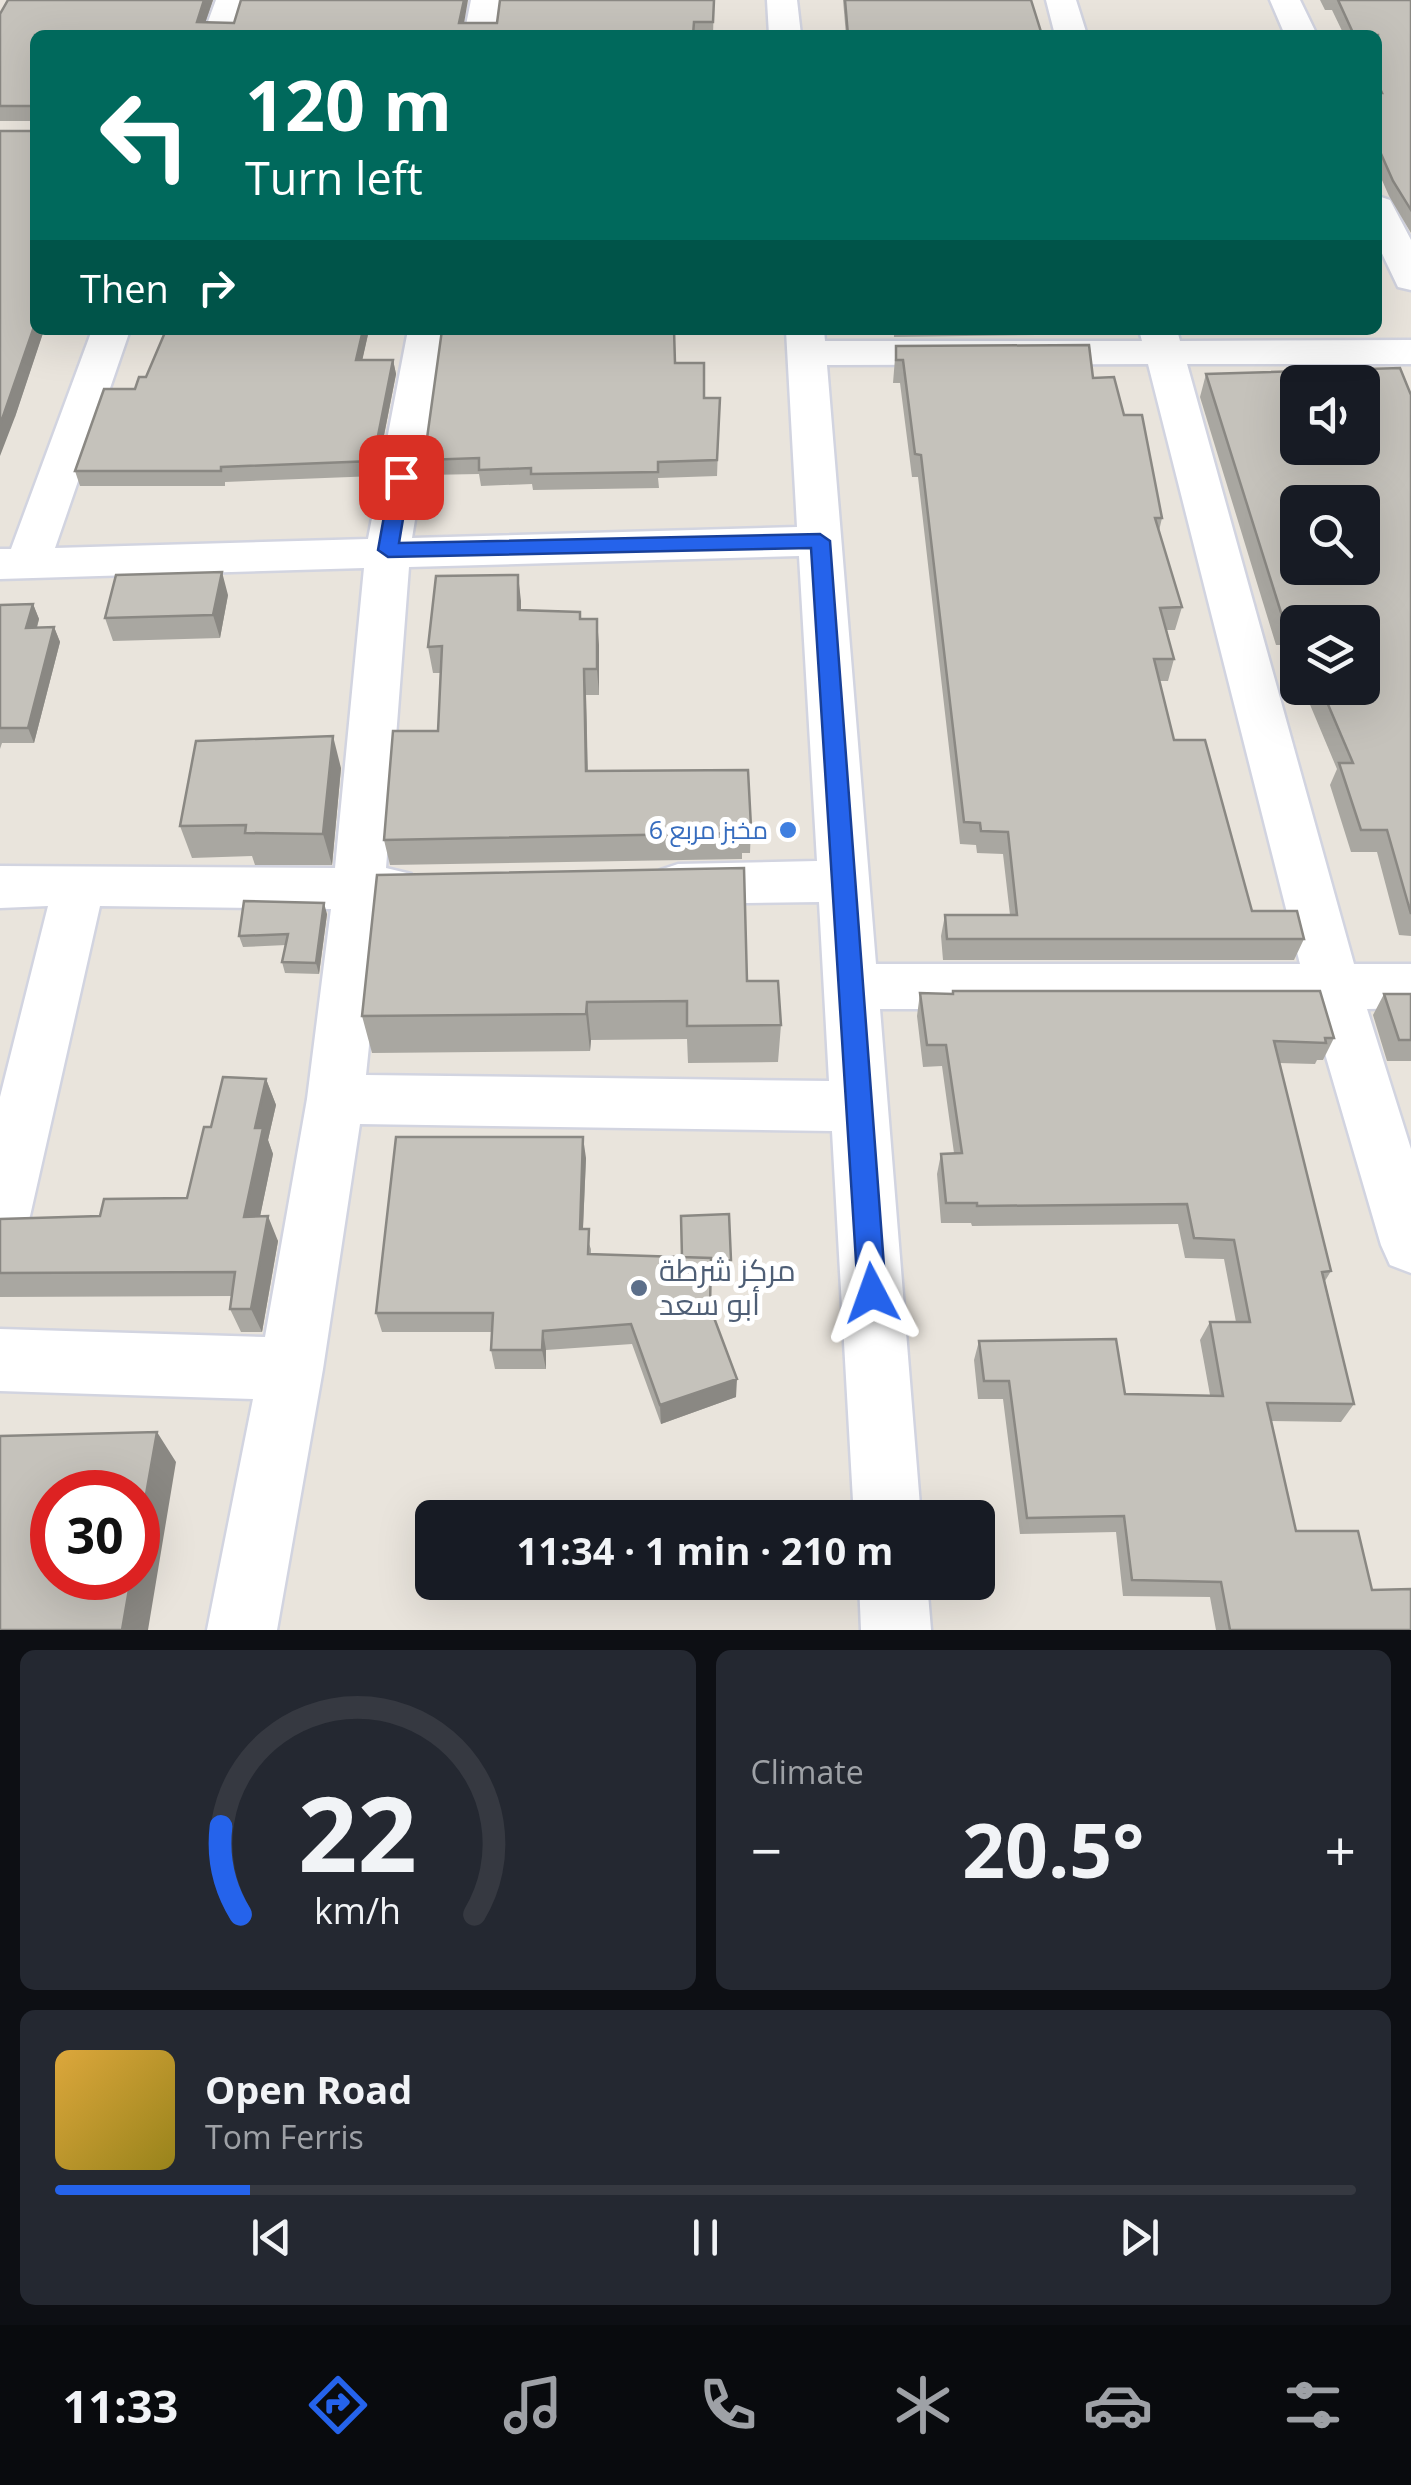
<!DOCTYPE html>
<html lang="en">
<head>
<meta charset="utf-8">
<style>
	body { margin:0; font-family:"Open Sans",Cairo,sans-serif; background:#242831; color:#f1f3f6; height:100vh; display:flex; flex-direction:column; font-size:38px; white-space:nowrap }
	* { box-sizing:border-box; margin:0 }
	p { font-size:32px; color:#9ea1a6 }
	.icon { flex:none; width:55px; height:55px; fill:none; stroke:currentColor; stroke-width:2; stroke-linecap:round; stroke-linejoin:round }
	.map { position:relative; height:1630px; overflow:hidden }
	.side { display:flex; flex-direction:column; gap:20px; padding:20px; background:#0d0f14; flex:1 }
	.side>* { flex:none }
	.top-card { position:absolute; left:30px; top:30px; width:1352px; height:305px; border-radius:15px; box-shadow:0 10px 40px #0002; background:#00695c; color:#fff; overflow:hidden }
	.controls { position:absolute; left:1280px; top:365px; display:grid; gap:20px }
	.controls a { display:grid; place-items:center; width:100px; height:100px; border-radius:15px; background:#171b24; box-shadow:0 10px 40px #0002; font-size:50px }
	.speed { position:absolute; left:30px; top:1470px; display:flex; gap:20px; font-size:50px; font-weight:700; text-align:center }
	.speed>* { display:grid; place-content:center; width:130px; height:130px; border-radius:50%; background:#171b24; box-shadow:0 10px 40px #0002; line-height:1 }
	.speed .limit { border:15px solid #d22; background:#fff; color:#111 }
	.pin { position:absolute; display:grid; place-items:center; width:85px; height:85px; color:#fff; margin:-42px; border-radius:20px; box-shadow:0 5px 15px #0006 }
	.me { position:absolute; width:110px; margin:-55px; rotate:356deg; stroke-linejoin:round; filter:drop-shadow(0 0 8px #0008) }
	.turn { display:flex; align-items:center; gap:35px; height:210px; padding:0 50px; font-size:45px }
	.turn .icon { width:130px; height:130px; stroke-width:2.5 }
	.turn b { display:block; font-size:70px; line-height:85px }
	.then { display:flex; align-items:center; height:95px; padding:0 50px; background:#0003; gap:20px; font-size:38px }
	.big { font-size:75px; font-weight:700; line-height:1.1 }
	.side .card { flex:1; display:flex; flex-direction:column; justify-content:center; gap:15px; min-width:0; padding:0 35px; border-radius:15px; background:#242831 }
	.side .dial { align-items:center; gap:0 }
	.dial svg { height:260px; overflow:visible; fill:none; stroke:#363941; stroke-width:7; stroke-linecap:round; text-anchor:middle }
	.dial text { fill:#f1f3f6; stroke:none }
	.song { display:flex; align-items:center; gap:30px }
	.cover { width:120px; height:120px; border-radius:15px; background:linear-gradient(135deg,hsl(40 70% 55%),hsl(50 70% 35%)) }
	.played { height:10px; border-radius:5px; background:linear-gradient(90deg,#2563eb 15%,#363941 15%) }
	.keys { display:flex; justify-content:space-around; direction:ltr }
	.heat { display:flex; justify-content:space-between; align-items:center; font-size:55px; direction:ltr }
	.side .tiles { flex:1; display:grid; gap:20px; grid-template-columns:1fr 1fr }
	.card:last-child { grid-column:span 2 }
	.trip { position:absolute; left:415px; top:1500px; width:580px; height:100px; border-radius:15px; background:#171b24; box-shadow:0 10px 40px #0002; font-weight:700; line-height:100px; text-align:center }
	.tab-bar { display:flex; height:160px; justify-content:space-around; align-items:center; background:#090b0e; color:#9ea1a6 }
	.tab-bar .icon { width:70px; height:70px }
	.tab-bar .active { color:#2563eb }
	.tab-bar b { font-size:45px; color:#f1f3f6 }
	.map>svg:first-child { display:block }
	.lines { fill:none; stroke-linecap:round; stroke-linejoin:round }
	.minor-casing { stroke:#d2d4e0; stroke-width:5 }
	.minor { fill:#fff; fill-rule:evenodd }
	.wall { fill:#a9a7a1 }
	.shaded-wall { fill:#8a8883 }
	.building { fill:#c5c2bb; stroke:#8a8883; stroke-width:2.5; fill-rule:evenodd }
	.route { fill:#2563eb; stroke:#184099; stroke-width:2.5 }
	.shop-dot { fill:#3f7fe0; stroke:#fff; stroke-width:4 }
	.service-dot { fill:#5c6f8a; stroke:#fff; stroke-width:4 }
	.labels { text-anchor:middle; stroke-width:10; stroke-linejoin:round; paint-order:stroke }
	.shop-label { font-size:25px; fill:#366cbe; stroke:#fff; text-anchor:end }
	.near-service-label { font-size:30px; fill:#4e5e75; stroke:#fff; text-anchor:start }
</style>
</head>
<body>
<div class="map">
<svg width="1411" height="1630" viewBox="0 0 1411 1630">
	<rect width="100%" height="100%" fill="#e9e4dc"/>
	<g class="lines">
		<defs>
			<path id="minor" d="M216 0H246L235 35H203Z
				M471 0H501L496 35H464Z
				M767 0H797L801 35H769Z
				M1046 0H1076L1087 35H1055Z
				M1270 0H1300L1317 35H1285Z
				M1378 196 1390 200 1411 240V290L1398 287 1378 245Z
				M92 330H130L55 548 368 539 408 330H446L412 538 797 527 786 330H824L825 341H1142L1139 330H1177L1180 341 1411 340V364H1187L1354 964H1411V1008L1367 1009 1411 1149V1273L1390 1265 1381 1245 1312 1009H880L921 1518H854L832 1131 360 1124 323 1369 277 1630H207L253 1399 0 1391V1329L265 1337 307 1099 331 909 100 906 30 1216 21 1235 0 1243V1097L48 906 0 908V866L335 868 364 568 0 579V549H11ZM1148 364 1300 964H876L827 365ZM799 556 817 861 678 864 660 870 652 884 660 898 678 904 819 902 829 1081 366 1075 383 909 411 904 419 889 411 874 386 868 409 567Z
				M859 1582H927L931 1630H861Z"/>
		</defs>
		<use href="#minor" class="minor-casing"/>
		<use href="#minor" class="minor"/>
	</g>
	<path class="wall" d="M213 0 205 23H497L714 0 713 35H35V330H44L15 417 33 121H0V14Z
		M843 0H1031L1042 35H846Z
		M1320 0H1411V233L1389 196 1378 171V35H1344L1332 10H1325Z
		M166 330H369L362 360H393L396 374 376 476 225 482V486H80L75 471 135 389 146 377Z
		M888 330H1119L1118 334 894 337V334H888Z
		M896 346 1093 378 1124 415 1162 518 1159 531 1182 607 1175 630H1167L1174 659 1168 681H1159L1174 740 1252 911 1304 939 1294 960H943L941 936 945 915H1010L1003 854 977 853 976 845 960 844 918 477H912L900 383H893Z
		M675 363 704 398H720L717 476 658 478 659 488 533 490 532 484 481 486 479 474 426 475 424 460Z
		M1206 374 1411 395V936L1399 935 1377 852H1351L1330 785 1337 769 1303 688H1362L1298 622V676L1285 645H1276L1200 397Z
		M518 575 521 610 580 619H597L599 695H586L588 771 751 827 750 853H742V859L390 865 384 840 438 731 440 673H433L428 647Z
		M228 595 220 638 113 641 105 618Z
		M33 604 39 619 37 628 54 627 60 642 34 743H2L0 749V605Z
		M341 768 332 865H255L252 856 192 858 180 826Z
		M327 914 319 974 285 973 282 962 286 945 243 947 239 936Z
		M747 981 781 1025 778 1062 688 1063 687 1039 591 1040 590 1051 372 1053 362 1016Z
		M920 993 1334 1038 1323 1060H1317L1315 1064 1279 1063 1331 1271 1325 1281 1354 1404 1341 1422 1271 1421 1296 1531 1372 1590 1411 1630H1216L1210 1597 1123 1596 1116 1532 1020 1534 1003 1399H978L974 1360 979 1341 1125 1394 1210 1395 1200 1340 1210 1322H1236L1224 1259 1185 1258 1178 1224 972 1226 971 1223H941L937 1174 941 1154 954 1153 942 1066 923 1067 917 1016Z
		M1384 994H1411V1061H1387L1373 1015Z
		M266 1079 276 1105 268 1140 273 1154 260 1216 278 1241 262 1332H241L230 1309 232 1296 0 1297V1219L100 1216 187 1198 211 1127Z
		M586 1158 583 1229 591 1249V1254L731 1260 730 1269 710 1270V1307L736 1397 661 1424 632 1344 546 1350V1369H495L491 1350 492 1332H382L376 1313Z"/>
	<path class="shaded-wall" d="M204 0H213L201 35 197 22Z
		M464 0H468L462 35 459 23Z
		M35 324V330H44L15 417 0 456V425Z
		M363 330H369L359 375 356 360Z
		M393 360 396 374 376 476 373 461Z
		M222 572 228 595 220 638 213 615Z
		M518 575 521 601V637L518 610Z
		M33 604 39 619 32 643 26 628Z
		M597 619 599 645V695L597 669Z
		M54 627 60 642 34 743 28 728Z
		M584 669 586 695 588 797 586 771Z
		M333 736 341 768 332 865 323 834Z
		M324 903 327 914 319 974 316 963Z
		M587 1002 591 1040 590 1051 586 1014Z
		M266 1079 276 1105 268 1140 273 1154 255 1241 244 1217 255 1128Z
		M583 1137 586 1158 582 1249 580 1229Z
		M268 1216 278 1241 262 1332 251 1309Z
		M543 1331 546 1350V1369L542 1350Z
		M737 1379 736 1397 661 1424 660 1405Z
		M157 1432 176 1462 148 1630H122L131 1578H138V1540Z"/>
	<path class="building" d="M8 0H204L197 22 234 23 241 0H464L459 23H497L500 0H714L713 22H694L693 35H35V324L0 425V131H33V106H0V14Z
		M845 0H1031L1042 35H848Z
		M1338 0H1411V210L1393 181 1378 147V93H1382L1378 84V35H1354Z
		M166 330H363L356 360H393L373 461 221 467V471H75L104 389H135L139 377H146Z
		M442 330H674L675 363H704V398H720L717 460 658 462V472L531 474V468L479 470V458L424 460Z
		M1089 345 1093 378 1114 377 1124 415H1142L1162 518H1155L1182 607 1160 608 1174 659H1154L1174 740H1205L1252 911H1297L1304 939H947L945 915H1017L1008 832 981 831 980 823 964 822 921 455 915 454 903 360H896V346Z
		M1400 368 1411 395V914L1387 830H1361L1339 763H1353L1321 688H1362V622H1298V633L1293 622H1284L1206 374ZM1298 382H1362V448H1298ZM1298 502H1362V568H1298Z
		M222 572 213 615 105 618 116 575Z
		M518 575V610L580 612V619H597V669H584L586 771 748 770 751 827H742V833L384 840 393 731H438L442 646 428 647 436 576Z
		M33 604 26 628 54 627 28 728H0V605Z
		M333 736 323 834 245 833 246 825 180 826 196 741Z
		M744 868 747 981H778L781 1025 687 1026V1001L587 1002 586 1014 362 1016 377 875Z
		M244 901 324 903 316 963 282 962 288 934 239 936Z
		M953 991H1320L1334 1038H1325L1326 1043 1274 1041 1331 1271 1322 1272 1354 1404 1267 1403 1296 1531H1358L1372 1590 1411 1589V1630H1230L1221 1582 1132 1580 1124 1516 1027 1518 1009 1381H984L979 1341 1116 1339 1125 1394 1223 1396 1210 1322H1250L1234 1240 1194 1238 1187 1204 977 1206V1203H946L941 1154 962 1153 946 1045H927L920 993 953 994Z
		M1384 994H1411V1040H1399Z
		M223 1077 266 1079 255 1128H263L244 1217 268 1216 251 1309H230L235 1272 0 1273V1219L100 1216 104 1199 187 1198 204 1127H211Z
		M396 1137H583L580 1229H589L588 1254 711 1258 710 1307 737 1379 660 1405 631 1324 543 1331 542 1350H491L493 1313H376Z
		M729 1214 731 1260 711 1261V1258L682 1257 681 1216Z
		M157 1432 138 1540V1492H52V1578H131L122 1630H0V1436Z"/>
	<path class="route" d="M401 471 410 477 399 543 820 534 830 541 886 1293 882 1302 872 1306 862 1302 858 1293 811 548 388 557 378 550 391 477Z"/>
	<circle class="shop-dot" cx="788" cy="830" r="10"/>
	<circle class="service-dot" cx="639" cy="1288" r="10"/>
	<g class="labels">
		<g class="shop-label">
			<text x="768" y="839">مخبز مربع 6</text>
		</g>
		<g class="near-service-label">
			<text x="659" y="1281">مركز شرطة<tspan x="659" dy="34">أبو سعد</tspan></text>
		</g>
	</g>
</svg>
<div class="controls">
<a><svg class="icon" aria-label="sound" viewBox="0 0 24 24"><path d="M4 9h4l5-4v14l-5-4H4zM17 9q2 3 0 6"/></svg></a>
<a><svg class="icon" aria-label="search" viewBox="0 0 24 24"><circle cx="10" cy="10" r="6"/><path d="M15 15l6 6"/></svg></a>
<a><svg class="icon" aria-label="layers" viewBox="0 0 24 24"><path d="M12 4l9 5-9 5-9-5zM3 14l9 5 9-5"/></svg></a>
</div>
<div class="speed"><div class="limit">30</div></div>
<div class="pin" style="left:401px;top:477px;background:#d93025"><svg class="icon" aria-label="arrive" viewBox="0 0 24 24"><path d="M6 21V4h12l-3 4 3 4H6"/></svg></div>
<svg class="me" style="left:872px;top:1293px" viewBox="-20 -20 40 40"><path d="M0-17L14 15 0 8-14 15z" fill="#2563eb" stroke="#fff" stroke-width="4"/></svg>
<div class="trip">11:34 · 1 min · 210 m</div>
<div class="top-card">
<div class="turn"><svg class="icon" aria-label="left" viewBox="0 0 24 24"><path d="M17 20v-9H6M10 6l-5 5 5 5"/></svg><div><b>120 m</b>Turn left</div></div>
<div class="then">Then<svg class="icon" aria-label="right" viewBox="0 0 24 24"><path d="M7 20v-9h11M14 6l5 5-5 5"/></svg></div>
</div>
</div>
<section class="side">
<div class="tiles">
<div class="card dial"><svg viewBox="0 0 100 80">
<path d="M14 69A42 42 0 1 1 86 69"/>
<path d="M14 69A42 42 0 0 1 8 42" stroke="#2563eb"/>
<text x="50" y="56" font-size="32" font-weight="700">22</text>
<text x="50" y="72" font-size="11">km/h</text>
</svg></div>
<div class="card"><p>Climate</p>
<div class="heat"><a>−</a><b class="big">20.5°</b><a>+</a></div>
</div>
<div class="card">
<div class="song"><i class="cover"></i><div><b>Open Road</b><p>Tom Ferris</p></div></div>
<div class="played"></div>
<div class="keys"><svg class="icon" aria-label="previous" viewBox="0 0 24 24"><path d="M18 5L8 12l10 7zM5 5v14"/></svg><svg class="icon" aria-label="pause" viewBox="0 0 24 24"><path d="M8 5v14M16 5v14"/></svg><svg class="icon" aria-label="next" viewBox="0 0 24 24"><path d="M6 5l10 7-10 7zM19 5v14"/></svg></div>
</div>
</div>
</section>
<nav class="tab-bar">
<b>11:33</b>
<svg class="icon active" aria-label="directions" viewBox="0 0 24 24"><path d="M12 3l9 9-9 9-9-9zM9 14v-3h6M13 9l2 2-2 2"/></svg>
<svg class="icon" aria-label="music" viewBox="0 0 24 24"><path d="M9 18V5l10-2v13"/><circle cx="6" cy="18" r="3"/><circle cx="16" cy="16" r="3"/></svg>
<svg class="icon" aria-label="phone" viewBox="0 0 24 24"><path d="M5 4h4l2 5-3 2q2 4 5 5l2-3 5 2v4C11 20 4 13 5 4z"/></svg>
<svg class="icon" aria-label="climate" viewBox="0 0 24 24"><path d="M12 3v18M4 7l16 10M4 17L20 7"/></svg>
<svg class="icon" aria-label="car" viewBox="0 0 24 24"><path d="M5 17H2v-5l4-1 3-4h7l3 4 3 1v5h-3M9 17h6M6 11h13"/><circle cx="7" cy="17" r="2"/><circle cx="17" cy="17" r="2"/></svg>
<svg class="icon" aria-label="filters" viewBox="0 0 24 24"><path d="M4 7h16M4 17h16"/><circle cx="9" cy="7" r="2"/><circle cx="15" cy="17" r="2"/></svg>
</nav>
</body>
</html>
